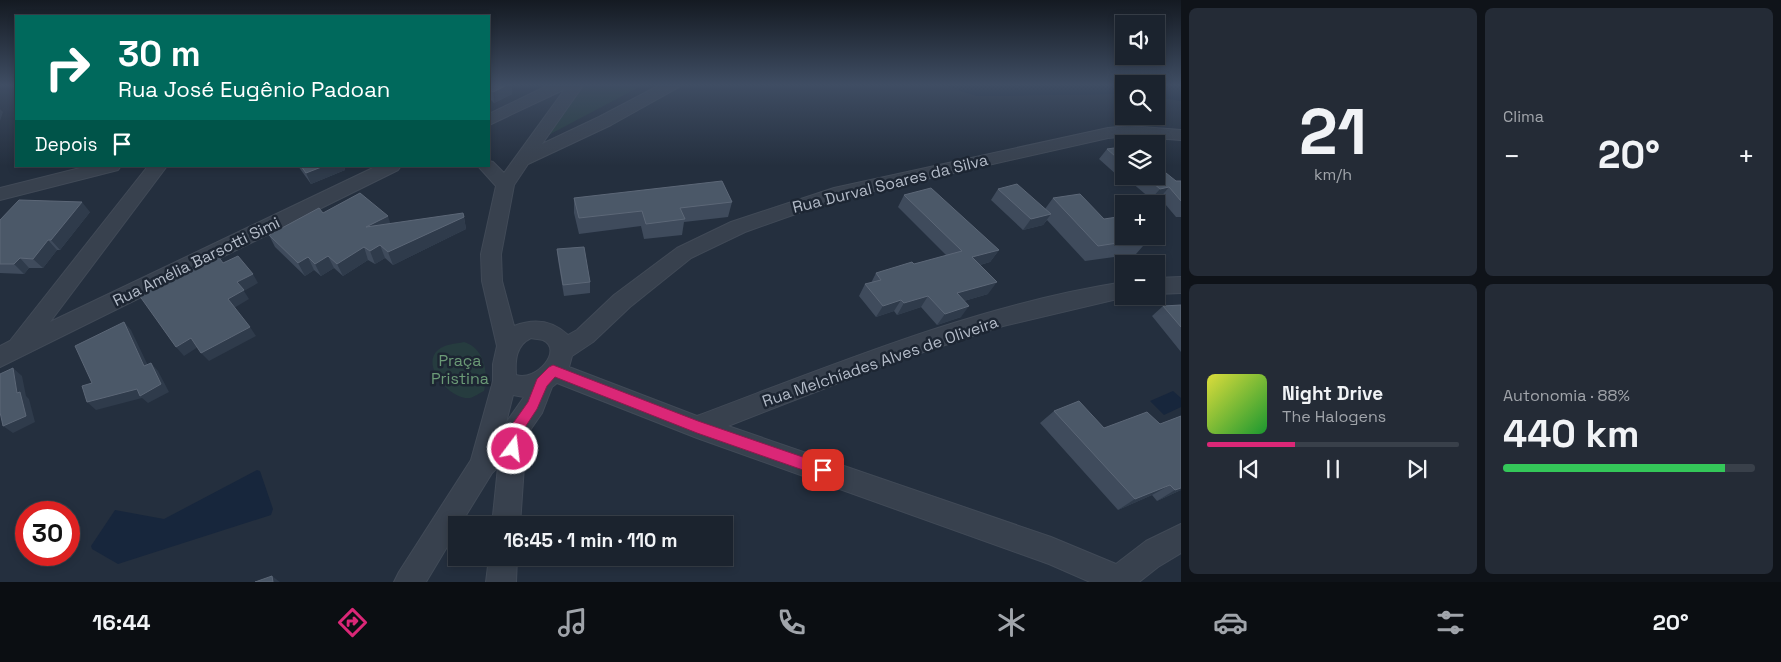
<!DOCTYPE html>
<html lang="pt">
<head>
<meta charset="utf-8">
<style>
	body { margin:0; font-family:"Space Grotesk",sans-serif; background:#242b36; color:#f1f3f6; height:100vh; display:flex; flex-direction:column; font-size:19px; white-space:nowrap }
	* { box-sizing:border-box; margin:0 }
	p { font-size:16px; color:#a0a4aa }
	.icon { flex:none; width:28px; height:28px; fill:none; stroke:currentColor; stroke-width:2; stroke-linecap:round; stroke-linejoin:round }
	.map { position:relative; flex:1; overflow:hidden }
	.drawer { display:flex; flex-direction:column; gap:8px; padding:8px; background:#0f1319; width:600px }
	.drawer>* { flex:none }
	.banner { position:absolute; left:15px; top:15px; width:475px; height:152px; border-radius:0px; box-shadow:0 2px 8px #0003,0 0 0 1px #39404a; background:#00695c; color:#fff; overflow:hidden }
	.buttons { position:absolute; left:1115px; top:15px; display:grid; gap:10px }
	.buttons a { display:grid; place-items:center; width:50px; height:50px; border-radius:0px; background:#1b232e; box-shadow:0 2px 8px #0003,0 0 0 1px #39404a; font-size:25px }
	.speed { position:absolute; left:15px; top:501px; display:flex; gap:10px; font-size:25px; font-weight:700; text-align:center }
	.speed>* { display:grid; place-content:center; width:65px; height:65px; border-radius:50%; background:#1b232e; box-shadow:0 2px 8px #0003,0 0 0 1px #39404a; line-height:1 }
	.speed .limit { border:8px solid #d22; background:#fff; color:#111 }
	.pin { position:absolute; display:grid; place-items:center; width:42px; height:42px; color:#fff; margin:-21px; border-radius:10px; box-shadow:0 2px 8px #0006 }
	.me { position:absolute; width:55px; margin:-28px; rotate:15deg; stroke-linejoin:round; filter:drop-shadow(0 0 4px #0008) }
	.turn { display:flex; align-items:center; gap:18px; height:105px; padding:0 20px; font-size:22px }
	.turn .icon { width:65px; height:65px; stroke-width:2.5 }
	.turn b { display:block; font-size:35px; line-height:42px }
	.then { display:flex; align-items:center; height:48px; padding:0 20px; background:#0003; gap:10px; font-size:19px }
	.big { font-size:38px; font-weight:700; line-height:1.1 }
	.drawer .widget { flex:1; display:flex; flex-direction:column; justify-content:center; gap:8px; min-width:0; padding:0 18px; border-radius:8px; background:#242b36 }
	.drawer .dial { align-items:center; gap:0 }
	.dial b { font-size:65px; line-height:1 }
	.song { display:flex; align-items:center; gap:15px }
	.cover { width:60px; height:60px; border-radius:8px; background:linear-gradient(135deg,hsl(60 70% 55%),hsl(130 70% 35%)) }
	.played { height:5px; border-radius:2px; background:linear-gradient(90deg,#db2777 35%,#39404a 35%) }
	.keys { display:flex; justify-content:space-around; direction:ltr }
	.heat { display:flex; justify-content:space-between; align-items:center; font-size:28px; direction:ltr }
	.charge { height:8px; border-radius:4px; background:linear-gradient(90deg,#34c759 88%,#39404a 0) }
	.drawer .tiles { flex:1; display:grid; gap:8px; grid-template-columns:repeat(2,1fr) }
	.trip { position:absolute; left:448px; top:516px; width:285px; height:50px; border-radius:0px; background:#1b232e; box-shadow:0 2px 8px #0003,0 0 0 1px #39404a; font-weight:700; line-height:50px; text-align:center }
	.tab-bar { display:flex; height:80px; justify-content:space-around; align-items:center; background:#0b0e12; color:#a0a4aa }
	.tab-bar .icon { width:35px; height:35px }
	.tab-bar .selected { color:#db2777 }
	.tab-bar b { font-size:22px; color:#f1f3f6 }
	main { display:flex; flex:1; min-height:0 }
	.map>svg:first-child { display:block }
	.green { fill:#263c3f }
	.water { fill:#17263c }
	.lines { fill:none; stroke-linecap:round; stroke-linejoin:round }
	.minor-casing { stroke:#414a57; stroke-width:2 }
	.minor { fill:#38414e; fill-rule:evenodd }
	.wall { fill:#3f4b5c }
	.shaded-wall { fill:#2f3b4b }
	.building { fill:#4b5868; stroke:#5c6777 }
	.route { fill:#db2777; stroke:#8e194d }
	.labels { text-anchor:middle; stroke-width:5; stroke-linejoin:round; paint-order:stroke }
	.street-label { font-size:16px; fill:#b4bcc9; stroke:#1d2633 }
	.park-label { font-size:16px; fill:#6b9a76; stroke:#1d2633 }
</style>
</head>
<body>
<main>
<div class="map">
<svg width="1181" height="582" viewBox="0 0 1181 582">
	<rect width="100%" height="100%" fill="#242f3e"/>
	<path class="green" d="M583 84H645L541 139Z
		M464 342C484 348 489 372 484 391 480 393 474 397 470 398 450 400 420 365 438 350 445 344 455 344 464 342Z"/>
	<path class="water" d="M939 84H1124V94L977 96Z
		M1156 84H1181V101L1156 97Z
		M1173 391 1181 398V407L1164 415 1150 401Z
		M257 470 260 471 273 509 271 515 118 564 92 549 91 546 115 510 164 519Z"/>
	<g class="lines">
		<defs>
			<path id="minor" d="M551 84H584L542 144 599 117 662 84H681L679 87 611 125 528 164 514 185 501 254 502 281 514 326C534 318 552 320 568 335L577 330 614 295 677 248 731 222 834 188 1108 128 1129 126 1181 130V140L1129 136 1108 138 838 199 745 232 691 258 630 307 593 342 572 356 569 367 697 416C836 364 976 305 1124 282V296H1130L1003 326 890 363 728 426 1051 537 1116 564 1146 541 1181 524V553L1158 567 1139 582H1090L1049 564 697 438 557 383 552 387 542 413 526 436 520 525H492L498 467 492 473 460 525H456V532L426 582H394L399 572 471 460 493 381V364L497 346 482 281 481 254 496 186 478 166H489V161L493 162 504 173 565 89 489 125V114ZM531 338C534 339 540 339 543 340 564 350 536 382 516 375 515 360 516 345 531 338ZM513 395 524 397 506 423Z
				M88 166H121L118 170 0 200V188Z
				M148 166H167L50 322 377 166H401L398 170 0 367V346L10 341Z
				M1181 277V293L1156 294V278Z
				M489 558H517L516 582H486Z"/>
		</defs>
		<use href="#minor" class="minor-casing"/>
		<use href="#minor" class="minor"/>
	</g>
	<path class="wall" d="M489 84H511L512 94 494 103 489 98Z
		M1124 144V176H1118L1099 159 1107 149 1121 147Z
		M298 166H344L345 170 311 184Z
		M1124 176H1156L1176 181H1181V217H1176L1160 198 1151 199Z
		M998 189 1045 209 1053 198 1150 238 1136 254 1085 261 1047 220 1043 225 1023 230 991 200Z
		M904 195 999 250 990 262 980 265 988 294 964 301 961 317 937 325 921 307 897 315 894 311 876 317 859 296 865 284 871 283 876 273 914 264 947 256 898 207Z
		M574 198 732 202 728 217 684 222 682 235 644 239 641 226 579 234 574 213Z
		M90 212 60 250H57L43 268H29L24 274 0 273V220Z
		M323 213 390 224 464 217 466 229 393 265 385 258 375 264 368 260 343 276 334 268 321 276 314 270 305 276 275 247 269 235Z
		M557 249 590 282V293L564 296 558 260Z
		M1181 305V352L1152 316 1163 306Z
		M1054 411 1104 428 1160 424 1181 416V490L1157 501 1152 495 1118 510 1040 423Z"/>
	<path class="shaded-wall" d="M509 84H511L512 94 494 103 493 92Z
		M0 109 3 112 0 121Z
		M324 166H344L345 170 311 184 306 173Z
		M1169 187 1160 198 1151 199 1160 189Z
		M82 202 90 212 60 250 51 240Z
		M1051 214 1043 225 1023 230 1031 219Z
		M388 216 392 229 366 227Z
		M464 217 466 229 393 265 388 252Z
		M48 240 57 250 43 268 33 259Z
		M380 245 385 258 375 264 370 251Z
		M364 247 368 260 343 276 337 264Z
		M999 250 990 262 965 269 972 257Z
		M328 256 334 268 321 276 315 264Z
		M308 257 314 270 305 276 298 263Z
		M20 258 29 268 24 274 14 264Z
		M253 274 258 283 244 291 249 299 234 308 228 299 237 282Z
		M997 282 988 294 950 305 957 293Z
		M928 296 921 307 897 315 904 303Z
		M901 300 894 311 876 317 883 306Z
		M969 306 961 317 937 325 945 314Z
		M124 322 131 330 152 374 144 366Z
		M250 327 256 336 209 361 201 353Z
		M191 338 198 347 184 356 176 347Z
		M151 363 158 371 169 392 148 403 142 398 96 410 87 402Z
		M13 368 22 376 26 396 29 399 35 422 13 433 3 426 17 393Z
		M1170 485 1152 495 1118 510 1135 499Z
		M1181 488V490L1157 501 1175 490Z
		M272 576 280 582H273Z"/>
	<path class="building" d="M489 84H509L493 92 489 89Z
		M1124 144V164L1107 149 1121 147Z
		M1156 165 1176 181H1181V201L1169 187 1160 189 1145 176H1156Z
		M301 166H324L306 173Z
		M722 181 732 202 680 208 685 219 646 224 642 211 579 218 574 198Z
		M1017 184 1051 214 1031 219 998 189Z
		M931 188 999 250 972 257 997 282 957 293 969 306 945 314 928 296 904 303 901 300 883 306 865 284 881 280 876 273 912 262 914 264 962 251 904 195Z
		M360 193 388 216 366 227 463 213 464 217 388 252 380 245 370 251 364 247 337 264 328 256 315 264 308 257 298 263 269 235 319 208 323 213Z
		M1080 194 1104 219 1124 216V236H1148L1150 238 1098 246 1053 198Z
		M19 200 82 202 51 240H48L33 259 20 258 14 264H0V220Z
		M584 247 590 282 563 285 557 249Z
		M218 256 223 263 238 256 253 274 237 282 244 290 228 299 250 327 201 353 191 338 176 347 139 295Z
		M1181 305V327L1163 306Z
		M124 322 144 366 151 363 161 384 140 396 137 389 87 402 82 386 92 383 75 346Z
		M13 368 17 393 20 392 26 416 3 426 0 412V374Z
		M1079 401 1104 428 1147 412 1160 424 1181 416V488L1175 490 1170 485 1135 499 1054 411Z
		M272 576 273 582H255Z"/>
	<linearGradient id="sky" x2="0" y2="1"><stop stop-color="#141a22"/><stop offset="0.51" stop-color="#3f4d63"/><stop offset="1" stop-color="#3f4d63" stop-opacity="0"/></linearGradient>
	<rect width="1181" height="166" fill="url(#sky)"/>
	<path class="route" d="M553 365 698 421 823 464 828 466 830 470 828 475 823 477 697 433 555 377 547 386 537 409 520 435 518 453 513 455 508 453 506 449 509 429 528 402 537 379 549 367Z"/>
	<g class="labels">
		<g class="street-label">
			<text transform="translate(890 183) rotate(-14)" y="6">Rua Durval Soares da Silva</text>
			<text transform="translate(196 261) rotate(-26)" y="6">Rua Amélia Barsotti Simi</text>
			<text transform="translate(880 361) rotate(-19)" y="6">Rua Melchíades Alves de Oliveira</text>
		</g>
		<g class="park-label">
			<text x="460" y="366">Praça<tspan x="460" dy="18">Pristina</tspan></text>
		</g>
	</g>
</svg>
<div class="buttons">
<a><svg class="icon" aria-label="sound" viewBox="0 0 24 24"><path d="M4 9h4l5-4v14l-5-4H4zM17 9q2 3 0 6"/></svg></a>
<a><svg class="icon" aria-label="search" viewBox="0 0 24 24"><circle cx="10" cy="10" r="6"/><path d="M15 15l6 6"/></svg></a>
<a><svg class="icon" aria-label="layers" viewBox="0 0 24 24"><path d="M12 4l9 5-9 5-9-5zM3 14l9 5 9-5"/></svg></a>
<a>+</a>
<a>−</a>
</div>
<div class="speed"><div class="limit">30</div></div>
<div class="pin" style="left:823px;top:470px;background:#d93025"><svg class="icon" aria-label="arrive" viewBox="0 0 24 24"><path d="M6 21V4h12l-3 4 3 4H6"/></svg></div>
<svg class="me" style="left:513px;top:449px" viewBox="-20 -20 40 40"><circle r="17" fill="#db2777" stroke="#fff" stroke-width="3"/><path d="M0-11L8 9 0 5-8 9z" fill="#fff"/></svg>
<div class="trip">16:45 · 1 min · 110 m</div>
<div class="banner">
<div class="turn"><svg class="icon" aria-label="right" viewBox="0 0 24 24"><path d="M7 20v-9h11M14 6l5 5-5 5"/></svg><div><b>30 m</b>Rua José Eugênio Padoan</div></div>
<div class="then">Depois<svg class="icon" aria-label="arrive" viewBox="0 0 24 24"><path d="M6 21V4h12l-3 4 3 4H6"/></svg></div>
</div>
</div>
<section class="drawer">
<div class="tiles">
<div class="widget dial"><b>21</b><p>km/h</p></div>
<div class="widget"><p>Clima</p>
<div class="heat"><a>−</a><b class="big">20°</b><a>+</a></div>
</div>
<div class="widget">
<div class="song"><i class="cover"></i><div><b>Night Drive</b><p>The Halogens</p></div></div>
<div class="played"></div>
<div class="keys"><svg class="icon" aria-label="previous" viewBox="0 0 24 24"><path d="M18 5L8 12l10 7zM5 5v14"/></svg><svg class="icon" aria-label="pause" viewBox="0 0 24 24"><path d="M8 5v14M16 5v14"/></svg><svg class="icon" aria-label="next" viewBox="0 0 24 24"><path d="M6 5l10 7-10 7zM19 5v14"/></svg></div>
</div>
<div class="widget"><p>Autonomia · 88%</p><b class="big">440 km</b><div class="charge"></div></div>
</div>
</section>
</main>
<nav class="tab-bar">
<b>16:44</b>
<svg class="icon selected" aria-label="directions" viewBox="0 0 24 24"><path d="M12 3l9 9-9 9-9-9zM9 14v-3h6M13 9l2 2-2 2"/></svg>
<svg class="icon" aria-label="music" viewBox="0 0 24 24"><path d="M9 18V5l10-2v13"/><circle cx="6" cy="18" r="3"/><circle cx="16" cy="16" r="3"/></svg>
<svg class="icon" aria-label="phone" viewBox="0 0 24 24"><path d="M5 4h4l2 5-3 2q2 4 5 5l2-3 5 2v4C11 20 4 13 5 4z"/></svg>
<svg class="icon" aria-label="climate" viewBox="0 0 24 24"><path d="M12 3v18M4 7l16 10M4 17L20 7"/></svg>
<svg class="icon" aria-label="car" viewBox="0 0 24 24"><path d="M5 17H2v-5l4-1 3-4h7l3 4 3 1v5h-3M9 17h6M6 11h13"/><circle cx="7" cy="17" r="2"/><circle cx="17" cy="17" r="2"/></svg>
<svg class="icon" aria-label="filters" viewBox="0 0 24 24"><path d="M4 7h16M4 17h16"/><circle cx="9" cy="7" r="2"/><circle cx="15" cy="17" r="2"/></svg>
<b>20°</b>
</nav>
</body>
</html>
